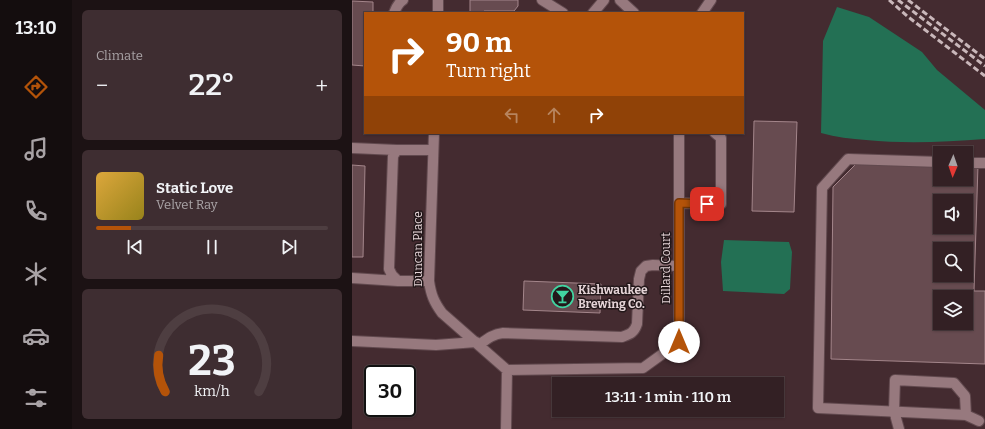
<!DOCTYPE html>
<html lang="en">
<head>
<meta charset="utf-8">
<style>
	body { margin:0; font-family:Bitter,serif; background:#3e2d31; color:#f1f3f6; height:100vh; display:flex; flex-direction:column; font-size:15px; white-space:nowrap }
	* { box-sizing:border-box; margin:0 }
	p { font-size:13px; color:#a9a3a6 }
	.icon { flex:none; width:22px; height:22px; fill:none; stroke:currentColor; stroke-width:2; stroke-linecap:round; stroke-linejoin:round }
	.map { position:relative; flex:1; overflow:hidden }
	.panel { display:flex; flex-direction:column; gap:10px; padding:10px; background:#1c1214; width:280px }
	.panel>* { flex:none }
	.top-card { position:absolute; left:12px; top:12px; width:380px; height:122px; border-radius:0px; box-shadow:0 1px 3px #0004,0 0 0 1px #4e3e41; background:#b45309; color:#fff; overflow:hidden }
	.needle { width:26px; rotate:182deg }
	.tools { position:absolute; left:581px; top:146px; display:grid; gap:8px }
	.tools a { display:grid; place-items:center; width:40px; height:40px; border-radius:0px; background:#332024; box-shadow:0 1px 3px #0004,0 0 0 1px #4e3e41; font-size:20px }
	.speed { position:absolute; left:12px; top:365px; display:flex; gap:8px; font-size:20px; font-weight:700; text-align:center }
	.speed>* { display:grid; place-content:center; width:52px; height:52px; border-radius:50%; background:#332024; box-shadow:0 1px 3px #0004,0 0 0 1px #4e3e41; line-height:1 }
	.speed .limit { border:2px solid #111; border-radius:6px; background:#fff; color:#111 }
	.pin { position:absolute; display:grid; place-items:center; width:34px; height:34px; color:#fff; margin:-17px; border-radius:8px; box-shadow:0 2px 6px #0006 }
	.me { position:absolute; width:44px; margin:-22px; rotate:0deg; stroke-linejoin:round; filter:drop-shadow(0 0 3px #0008) }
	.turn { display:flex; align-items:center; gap:14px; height:84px; padding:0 16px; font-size:18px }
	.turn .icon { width:52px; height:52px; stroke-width:2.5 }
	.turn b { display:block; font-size:28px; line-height:34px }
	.lanes { display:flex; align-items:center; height:38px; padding:0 16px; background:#0003; justify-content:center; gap:20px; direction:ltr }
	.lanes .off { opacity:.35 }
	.big { font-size:30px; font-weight:600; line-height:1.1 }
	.panel .card { flex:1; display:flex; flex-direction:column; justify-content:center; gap:6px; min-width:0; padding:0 14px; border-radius:6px; background:#3e2d31 }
	.panel .dial { align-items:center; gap:0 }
	.dial svg { height:104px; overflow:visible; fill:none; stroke:#4e3e41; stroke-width:7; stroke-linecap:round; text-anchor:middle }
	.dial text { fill:#f1f3f6; stroke:none }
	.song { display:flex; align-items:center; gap:12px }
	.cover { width:48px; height:48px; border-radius:6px; background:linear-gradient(135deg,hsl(40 70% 55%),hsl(50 70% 35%)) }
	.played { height:4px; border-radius:2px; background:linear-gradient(90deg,#b45309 15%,#4e3e41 15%) }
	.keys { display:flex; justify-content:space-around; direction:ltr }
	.heat { display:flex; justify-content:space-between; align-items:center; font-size:22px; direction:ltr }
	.trip { position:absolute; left:200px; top:377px; width:232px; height:40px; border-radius:0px; background:#332024; box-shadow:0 1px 3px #0004,0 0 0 1px #4e3e41; font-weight:600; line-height:40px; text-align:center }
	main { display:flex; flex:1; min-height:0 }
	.tab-bar { display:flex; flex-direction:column; width:72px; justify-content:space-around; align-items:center; background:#140d0e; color:#a9a3a6 }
	.tab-bar .icon { width:28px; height:28px }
	.tab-bar .selected { color:#b45309 }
	.tab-bar b { font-size:18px; color:#f1f3f6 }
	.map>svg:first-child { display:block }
	.water { fill:#237054 }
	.building { fill:#674b50; stroke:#a4868b; fill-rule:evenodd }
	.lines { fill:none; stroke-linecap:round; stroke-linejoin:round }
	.minor-casing { stroke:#61494e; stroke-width:12 }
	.minor { stroke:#97797e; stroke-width:10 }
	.rail { stroke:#c9b7ba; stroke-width:3; stroke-dasharray:6 3; stroke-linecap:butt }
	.route-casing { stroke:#753606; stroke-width:10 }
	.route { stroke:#b45309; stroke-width:7 }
	.labels { text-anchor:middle; stroke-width:3; stroke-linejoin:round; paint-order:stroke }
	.street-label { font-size:12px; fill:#e4d3d6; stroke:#23181a }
	.poi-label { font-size:12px; font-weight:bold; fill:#e4d3d6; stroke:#23181a; text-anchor:start }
</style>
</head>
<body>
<main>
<nav class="tab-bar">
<b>13:10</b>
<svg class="icon selected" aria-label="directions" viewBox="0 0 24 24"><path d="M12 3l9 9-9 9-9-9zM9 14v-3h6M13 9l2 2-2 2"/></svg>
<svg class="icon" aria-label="music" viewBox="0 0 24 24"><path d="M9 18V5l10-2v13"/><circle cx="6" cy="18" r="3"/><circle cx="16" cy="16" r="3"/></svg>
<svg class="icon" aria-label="phone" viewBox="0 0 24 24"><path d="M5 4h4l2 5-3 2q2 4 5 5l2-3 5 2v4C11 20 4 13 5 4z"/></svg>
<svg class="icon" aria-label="climate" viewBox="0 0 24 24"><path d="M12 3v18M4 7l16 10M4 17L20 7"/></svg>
<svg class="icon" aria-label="car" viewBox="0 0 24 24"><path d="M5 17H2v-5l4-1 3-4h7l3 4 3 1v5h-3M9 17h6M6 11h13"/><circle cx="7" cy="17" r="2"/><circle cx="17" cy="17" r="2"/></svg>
<svg class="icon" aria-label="filters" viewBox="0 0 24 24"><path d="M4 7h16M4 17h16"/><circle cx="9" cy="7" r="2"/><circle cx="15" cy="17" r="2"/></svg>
</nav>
<section class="panel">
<div class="card"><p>Climate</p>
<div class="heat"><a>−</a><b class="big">22°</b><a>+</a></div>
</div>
<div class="card">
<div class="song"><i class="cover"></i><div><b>Static Love</b><p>Velvet Ray</p></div></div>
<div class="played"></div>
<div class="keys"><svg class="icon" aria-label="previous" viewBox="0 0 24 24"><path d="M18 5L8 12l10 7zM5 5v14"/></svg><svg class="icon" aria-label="pause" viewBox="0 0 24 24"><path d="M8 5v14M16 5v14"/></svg><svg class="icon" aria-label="next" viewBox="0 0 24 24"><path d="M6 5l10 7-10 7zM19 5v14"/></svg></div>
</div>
<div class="card dial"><svg viewBox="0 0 100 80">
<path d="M14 69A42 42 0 1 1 86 69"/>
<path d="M14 69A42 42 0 0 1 9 41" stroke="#b45309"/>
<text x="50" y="56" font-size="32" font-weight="700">23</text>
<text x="50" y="72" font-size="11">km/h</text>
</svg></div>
</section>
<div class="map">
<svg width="633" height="429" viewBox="0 0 633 429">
	<rect width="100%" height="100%" fill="#442b30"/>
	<path class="water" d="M485 7 517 17 570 52 585 70 633 110V139C593 142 554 144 514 140 499 139 484 137 469 133L471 41Z
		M372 240 437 242 440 252 438 289 432 294 371 291 369 262Z"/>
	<path class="building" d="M118 0H166V6L162 11H132V13H118Z
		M0 1 21 2V13H13V66L0 65Z
		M402 121 445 122 442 212 400 211Z
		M504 164H588V179H614V165H626L622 291H633V364L479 359 481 187ZM588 201H614V227H588ZM588 249H614V275H588ZM588 297H614V323H588Z
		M0 165 13 166 11 257H0Z
		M172 281 249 284 248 313 171 310Z"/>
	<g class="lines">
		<defs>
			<path id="minor" d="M190 0 211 13
				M268 0 282 13
				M42 13C44 8 46 3 51 0
				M86 13V0
				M241 13 252 0
				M350 13 359 0
				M82 133 77 281C79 295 82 302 90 313L155 370
				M0 148 45 150
				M588 162 496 159 470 188 466 408 614 415 627 421
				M614 163H633
				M327 203 369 204V138L363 133
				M0 278 46 281
				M77 281H46L40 275 37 269 41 156 45 150H81
				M0 341 84 345 124 342
				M127 345C135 339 141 334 151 333L270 337C278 334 282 333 285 324L287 279 289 271 294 266 301 265 327 266
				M155 370 291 368 327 342V133
				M154 429 155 370
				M547 429 542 411 543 380 602 383 613 396 614 415"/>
		</defs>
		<use href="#minor" class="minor-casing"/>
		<use href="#minor" class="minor"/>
		<path class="rail" d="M537 0 555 16 633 76
			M546 0 633 66
			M556 0 633 59"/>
	</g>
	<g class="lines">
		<defs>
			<path id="route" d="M327 342V203L355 204"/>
		</defs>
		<use href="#route" class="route-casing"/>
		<use href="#route" class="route"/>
	</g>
	<defs>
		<symbol id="bar-ring" viewBox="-11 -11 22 22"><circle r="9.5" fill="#23181a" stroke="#41d4a1" stroke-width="1.5"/><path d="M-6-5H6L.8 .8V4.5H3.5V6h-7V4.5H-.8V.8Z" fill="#41d4a1"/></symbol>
	</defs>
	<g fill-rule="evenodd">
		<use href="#bar-ring" x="198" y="284" width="25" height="25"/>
	</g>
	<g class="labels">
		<g class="street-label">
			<text transform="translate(66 249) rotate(-90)" y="4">Duncan Place</text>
			<text transform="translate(314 268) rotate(-90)" y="4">Dillard Court</text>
		</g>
		<g class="poi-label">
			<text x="226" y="294">Kishwaukee<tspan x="226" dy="14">Brewing Co.</tspan></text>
		</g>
	</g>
</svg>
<div class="tools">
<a><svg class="needle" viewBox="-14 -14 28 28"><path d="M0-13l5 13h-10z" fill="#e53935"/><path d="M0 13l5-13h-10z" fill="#a9a3a6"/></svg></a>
<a><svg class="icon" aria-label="sound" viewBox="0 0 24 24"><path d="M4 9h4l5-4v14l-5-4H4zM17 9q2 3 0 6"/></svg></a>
<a><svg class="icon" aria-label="search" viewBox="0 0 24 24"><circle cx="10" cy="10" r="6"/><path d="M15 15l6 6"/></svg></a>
<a><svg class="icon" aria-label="layers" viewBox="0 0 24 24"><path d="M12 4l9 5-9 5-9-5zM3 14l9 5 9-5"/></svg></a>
</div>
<div class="speed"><div class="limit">30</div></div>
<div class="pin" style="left:355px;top:204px;background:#d93025"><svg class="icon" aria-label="arrive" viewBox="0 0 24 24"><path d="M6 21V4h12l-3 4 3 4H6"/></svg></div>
<svg class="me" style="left:327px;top:342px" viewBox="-20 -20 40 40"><circle r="19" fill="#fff"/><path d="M0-13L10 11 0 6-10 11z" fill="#b45309"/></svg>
<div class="trip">13:11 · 1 min · 110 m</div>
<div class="top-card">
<div class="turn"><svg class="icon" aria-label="right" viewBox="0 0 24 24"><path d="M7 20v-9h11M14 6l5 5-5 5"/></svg><div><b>90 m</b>Turn right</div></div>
<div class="lanes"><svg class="icon off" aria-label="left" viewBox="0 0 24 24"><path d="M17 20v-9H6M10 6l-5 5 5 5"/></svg><svg class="icon off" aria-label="ahead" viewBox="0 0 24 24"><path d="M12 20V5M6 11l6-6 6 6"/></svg><svg class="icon" aria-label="right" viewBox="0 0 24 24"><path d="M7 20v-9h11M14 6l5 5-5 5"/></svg></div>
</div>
</div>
</main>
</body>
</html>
